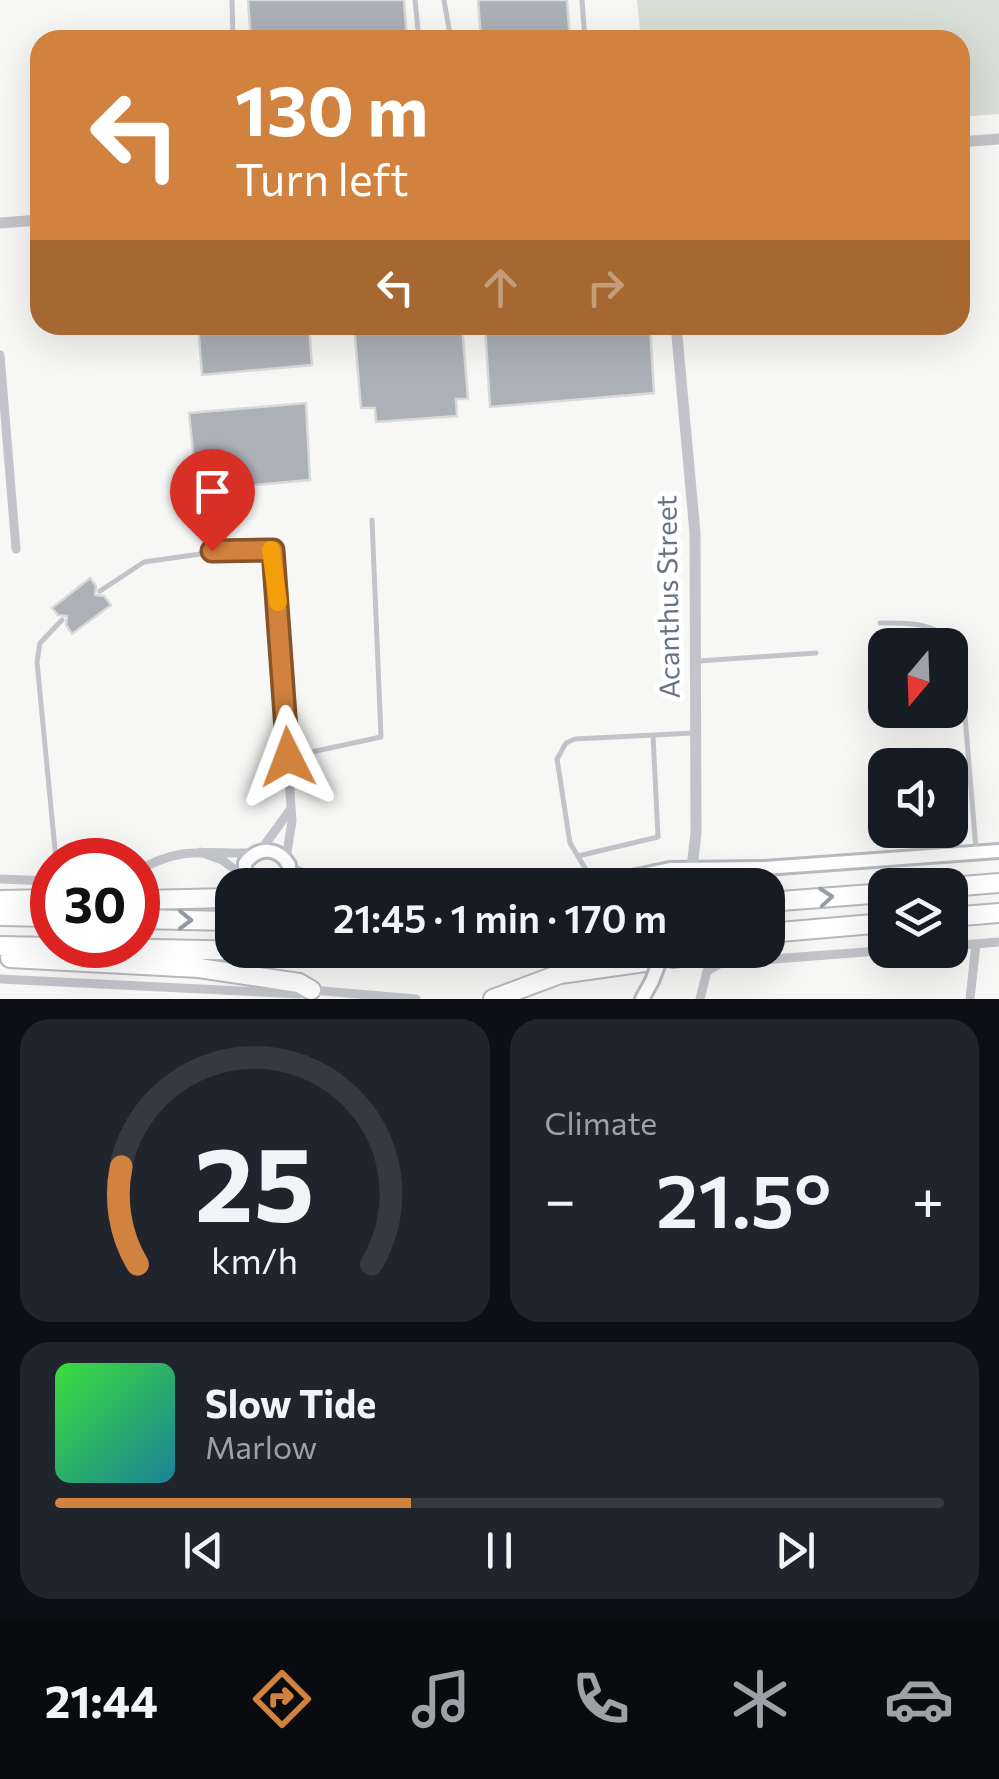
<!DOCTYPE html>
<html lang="en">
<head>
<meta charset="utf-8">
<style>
	body { margin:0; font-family:Commissioner,sans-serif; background:#20242c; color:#f1f3f6; height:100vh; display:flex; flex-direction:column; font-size:38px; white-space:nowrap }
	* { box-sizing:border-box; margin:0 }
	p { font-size:32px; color:#9ea1a6 }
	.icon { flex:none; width:55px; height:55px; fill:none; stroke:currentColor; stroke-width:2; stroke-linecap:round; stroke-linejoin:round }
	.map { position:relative; height:999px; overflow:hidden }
	.side { display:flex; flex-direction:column; gap:20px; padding:20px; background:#0d0f14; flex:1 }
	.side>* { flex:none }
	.guide { position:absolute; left:30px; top:30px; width:940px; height:305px; border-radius:30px; box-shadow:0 10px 40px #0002; background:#d0823e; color:#fff; overflow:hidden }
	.needle { width:65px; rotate:199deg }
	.tools { position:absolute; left:868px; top:628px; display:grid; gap:20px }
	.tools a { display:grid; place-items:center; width:100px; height:100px; border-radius:20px; background:#171b24; box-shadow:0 10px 40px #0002; font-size:50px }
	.speed { position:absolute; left:30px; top:838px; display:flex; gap:20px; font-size:50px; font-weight:700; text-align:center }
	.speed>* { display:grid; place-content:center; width:130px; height:130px; border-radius:50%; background:#171b24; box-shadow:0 10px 40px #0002; line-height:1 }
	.speed .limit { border:15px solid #d22; background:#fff; color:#111 }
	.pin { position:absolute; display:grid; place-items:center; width:85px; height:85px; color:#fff; margin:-102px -42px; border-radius:50% 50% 50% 0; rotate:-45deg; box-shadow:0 0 10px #0007 }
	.pin .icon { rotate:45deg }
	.me { position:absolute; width:110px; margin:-55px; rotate:357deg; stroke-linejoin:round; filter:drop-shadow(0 0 8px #0008) }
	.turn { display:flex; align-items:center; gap:35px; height:210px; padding:0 40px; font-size:45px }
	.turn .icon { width:130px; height:130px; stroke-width:2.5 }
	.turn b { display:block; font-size:70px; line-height:85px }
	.lanes { display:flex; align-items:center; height:95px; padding:0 40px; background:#0003; justify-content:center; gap:50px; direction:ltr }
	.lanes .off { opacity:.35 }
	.big { font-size:75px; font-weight:600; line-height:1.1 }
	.side .widget { flex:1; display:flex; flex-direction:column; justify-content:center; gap:15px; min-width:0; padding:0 35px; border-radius:30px; background:#20242c }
	.side .dial { align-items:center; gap:0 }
	.dial svg { height:260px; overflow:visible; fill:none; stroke:#363941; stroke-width:7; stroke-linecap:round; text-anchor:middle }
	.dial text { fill:#f1f3f6; stroke:none }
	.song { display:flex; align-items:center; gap:30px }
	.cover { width:120px; height:120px; border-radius:15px; background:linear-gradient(135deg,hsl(120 70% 55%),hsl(190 70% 35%)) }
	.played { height:10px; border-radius:5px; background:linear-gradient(90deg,#d0823e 40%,#363941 40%) }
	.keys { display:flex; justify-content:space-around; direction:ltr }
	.heat { display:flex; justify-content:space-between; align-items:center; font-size:55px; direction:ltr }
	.side .tiles { flex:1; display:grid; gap:20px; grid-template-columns:1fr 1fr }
	.widget:last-child { grid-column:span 2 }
	.trip { position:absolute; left:215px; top:868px; width:570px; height:100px; border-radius:30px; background:#171b24; box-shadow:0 10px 40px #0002; font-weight:600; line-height:100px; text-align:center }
	.dock { display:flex; height:160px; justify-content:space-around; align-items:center; background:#090b0e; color:#9ea1a6 }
	.dock .icon { width:70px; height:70px }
	.dock .active { color:#d0823e }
	.dock b { font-size:45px; color:#f1f3f6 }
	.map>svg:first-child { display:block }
	.green { fill:#d9ded7 }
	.building { fill:#acb0b7; stroke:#d9dad8; stroke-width:2.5 }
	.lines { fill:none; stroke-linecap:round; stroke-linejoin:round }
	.secondary-casing { stroke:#b7babf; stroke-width:18 }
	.motorway-casing { stroke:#b7b9bd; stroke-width:22 }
	.service { stroke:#c2c4c9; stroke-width:5 }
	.minor { stroke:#c2c4c9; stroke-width:9 }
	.tertiary { stroke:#c2c4c9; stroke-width:11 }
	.secondary { stroke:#fff; stroke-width:12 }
	.motorway { stroke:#fff; stroke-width:18 }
	.secondary-bridge-casing { stroke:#b7babf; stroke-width:18; stroke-linecap:butt }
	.secondary-bridge { stroke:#fff; stroke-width:12 }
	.oneway { stroke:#979da8 }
	.route-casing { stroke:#875428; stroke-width:25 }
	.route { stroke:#d0823e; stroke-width:18 }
	.slow { stroke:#f59e0b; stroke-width:18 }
	.labels { text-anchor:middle; stroke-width:10; stroke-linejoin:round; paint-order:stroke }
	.street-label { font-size:28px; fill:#6a7383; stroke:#fff }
</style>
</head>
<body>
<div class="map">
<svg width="999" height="999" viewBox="0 0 999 999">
	<rect width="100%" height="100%" fill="#f7f8f6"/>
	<path class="green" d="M637 0H999V114L960 117V40H641Z"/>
	<path class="building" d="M248 0H404L407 40H251Z
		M478 0H567L570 40H481Z
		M198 325H309L312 365 202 375Z
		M354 325H462L468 399H456L457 416 376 422 375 408H361Z
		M485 325H650L654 393 490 407Z
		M306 403 310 480 197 490 189 413Z
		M90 578 96 586 95 595 104 596 111 605 72 634 66 625 67 616 58 615 52 608Z"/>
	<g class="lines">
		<defs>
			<path id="secondary" d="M291 872 316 885
				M245 885V863C259 846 278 847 289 865L288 885
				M593 885 670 869 765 868 999 851
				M642 999 652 981"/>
			<path id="motorway" d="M950 887 999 883
				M0 900 52 899
				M138 900 232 898
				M768 902 885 893
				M0 916 52 917
				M950 917 999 913
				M138 919 232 921
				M768 933 885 923
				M0 946 458 955 552 950
				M10 958 199 968 299 983 311 990
				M673 958 729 950
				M493 999 560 974 645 962"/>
		</defs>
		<use href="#secondary" class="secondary-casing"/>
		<use href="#motorway" class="motorway-casing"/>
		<path class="service" d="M232 0 233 40
			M415 0 419 40
			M444 0 451 40
			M582 0 585 40
			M100 591 144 562 250 547 273 550
			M880 623C913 623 945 622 960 656L976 849
			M699 661 816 653
			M288 757 381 737 372 520
			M578 856 658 837 653 735
			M56 860 37 662 40 643 62 620
			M587 885 585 868 570 843 557 759 566 743 575 739 694 733"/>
		<path class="minor" d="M0 355 16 549
			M273 550 292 821 286 859
			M261 850 290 810
			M200 852 222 860 242 875
			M138 871C180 845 208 854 254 853
			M0 879 52 881
			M950 946 999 942
			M0 979 300 994 311 990 416 999
			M700 999 707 971 721 963 892 950
			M970 999 976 944"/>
		<path class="tertiary" d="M960 142 999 139
			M0 223 40 220
			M676 325 695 533 696 833 692 868"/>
		<use href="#secondary" class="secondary"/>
		<use href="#motorway" class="motorway"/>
		<defs>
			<path id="secondary-bridge" d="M652 981 664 950"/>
		</defs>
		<use href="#secondary-bridge" class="secondary-bridge-casing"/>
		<use href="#secondary-bridge" class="secondary-bridge"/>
	</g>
	<defs><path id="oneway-chevron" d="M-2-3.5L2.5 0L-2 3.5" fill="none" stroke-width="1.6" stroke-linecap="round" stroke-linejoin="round" transform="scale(2.5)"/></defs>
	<g class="oneway">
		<use href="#oneway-chevron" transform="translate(826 897) rotate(-5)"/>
		<use href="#oneway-chevron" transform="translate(185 920) rotate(1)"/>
	</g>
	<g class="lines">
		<defs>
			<path id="route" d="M212 551 273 550 288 757"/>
		</defs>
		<use href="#route" class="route-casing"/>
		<use href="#route" class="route"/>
		<path class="slow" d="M271 550 278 602"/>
	</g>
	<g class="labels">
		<g class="street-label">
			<text transform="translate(668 597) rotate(-91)" y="10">Acanthus Street</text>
		</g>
	</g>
</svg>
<div class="tools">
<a><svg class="needle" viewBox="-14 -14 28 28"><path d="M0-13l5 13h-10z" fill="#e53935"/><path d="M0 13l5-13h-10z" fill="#9ea1a6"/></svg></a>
<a><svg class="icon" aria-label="sound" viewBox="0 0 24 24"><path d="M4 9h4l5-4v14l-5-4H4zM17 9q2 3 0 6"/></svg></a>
<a><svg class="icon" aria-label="layers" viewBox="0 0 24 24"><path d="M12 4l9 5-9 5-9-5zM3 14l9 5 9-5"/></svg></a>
</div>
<div class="speed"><div class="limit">30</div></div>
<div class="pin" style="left:212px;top:551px;background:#d93025"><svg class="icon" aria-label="arrive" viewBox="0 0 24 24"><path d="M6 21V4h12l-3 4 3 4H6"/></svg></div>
<svg class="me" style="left:288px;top:757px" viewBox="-20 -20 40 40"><path d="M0-17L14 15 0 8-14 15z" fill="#d0823e" stroke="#fff" stroke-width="4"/></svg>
<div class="trip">21:45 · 1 min · 170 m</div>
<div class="guide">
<div class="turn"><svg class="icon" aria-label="left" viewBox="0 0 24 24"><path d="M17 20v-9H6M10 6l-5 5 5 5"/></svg><div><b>130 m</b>Turn left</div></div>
<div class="lanes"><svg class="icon" aria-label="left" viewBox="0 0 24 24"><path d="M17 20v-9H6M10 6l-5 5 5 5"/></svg><svg class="icon off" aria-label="ahead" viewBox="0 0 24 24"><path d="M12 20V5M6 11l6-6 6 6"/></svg><svg class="icon off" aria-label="right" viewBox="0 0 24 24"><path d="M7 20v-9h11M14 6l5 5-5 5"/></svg></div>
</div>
</div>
<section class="side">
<div class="tiles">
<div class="widget dial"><svg viewBox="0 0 100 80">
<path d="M14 69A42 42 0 1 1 86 69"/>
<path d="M14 69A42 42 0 0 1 9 39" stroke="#d0823e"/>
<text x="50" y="56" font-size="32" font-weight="700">25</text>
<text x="50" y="72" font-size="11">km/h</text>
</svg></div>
<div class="widget"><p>Climate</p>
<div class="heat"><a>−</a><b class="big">21.5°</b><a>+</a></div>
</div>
<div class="widget">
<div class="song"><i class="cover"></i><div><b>Slow Tide</b><p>Marlow</p></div></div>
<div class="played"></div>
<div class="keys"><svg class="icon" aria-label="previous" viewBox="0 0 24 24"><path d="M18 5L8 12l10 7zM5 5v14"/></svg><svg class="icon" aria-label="pause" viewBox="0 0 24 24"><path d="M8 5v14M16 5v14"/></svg><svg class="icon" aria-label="next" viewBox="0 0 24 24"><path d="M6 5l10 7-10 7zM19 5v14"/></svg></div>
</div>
</div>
</section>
<nav class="dock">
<b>21:44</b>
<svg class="icon active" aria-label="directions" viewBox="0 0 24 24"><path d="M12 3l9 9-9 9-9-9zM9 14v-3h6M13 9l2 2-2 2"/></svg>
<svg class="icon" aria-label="music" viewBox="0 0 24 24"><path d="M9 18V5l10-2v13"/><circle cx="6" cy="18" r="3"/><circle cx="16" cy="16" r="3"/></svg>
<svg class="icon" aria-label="phone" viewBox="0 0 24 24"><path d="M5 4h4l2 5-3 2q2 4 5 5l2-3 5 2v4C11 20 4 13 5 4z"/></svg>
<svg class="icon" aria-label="climate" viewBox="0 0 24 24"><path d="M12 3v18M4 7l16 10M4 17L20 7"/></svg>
<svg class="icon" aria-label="car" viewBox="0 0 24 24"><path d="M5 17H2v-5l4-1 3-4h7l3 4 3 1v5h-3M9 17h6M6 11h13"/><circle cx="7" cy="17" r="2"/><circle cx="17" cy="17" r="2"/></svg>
</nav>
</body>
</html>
